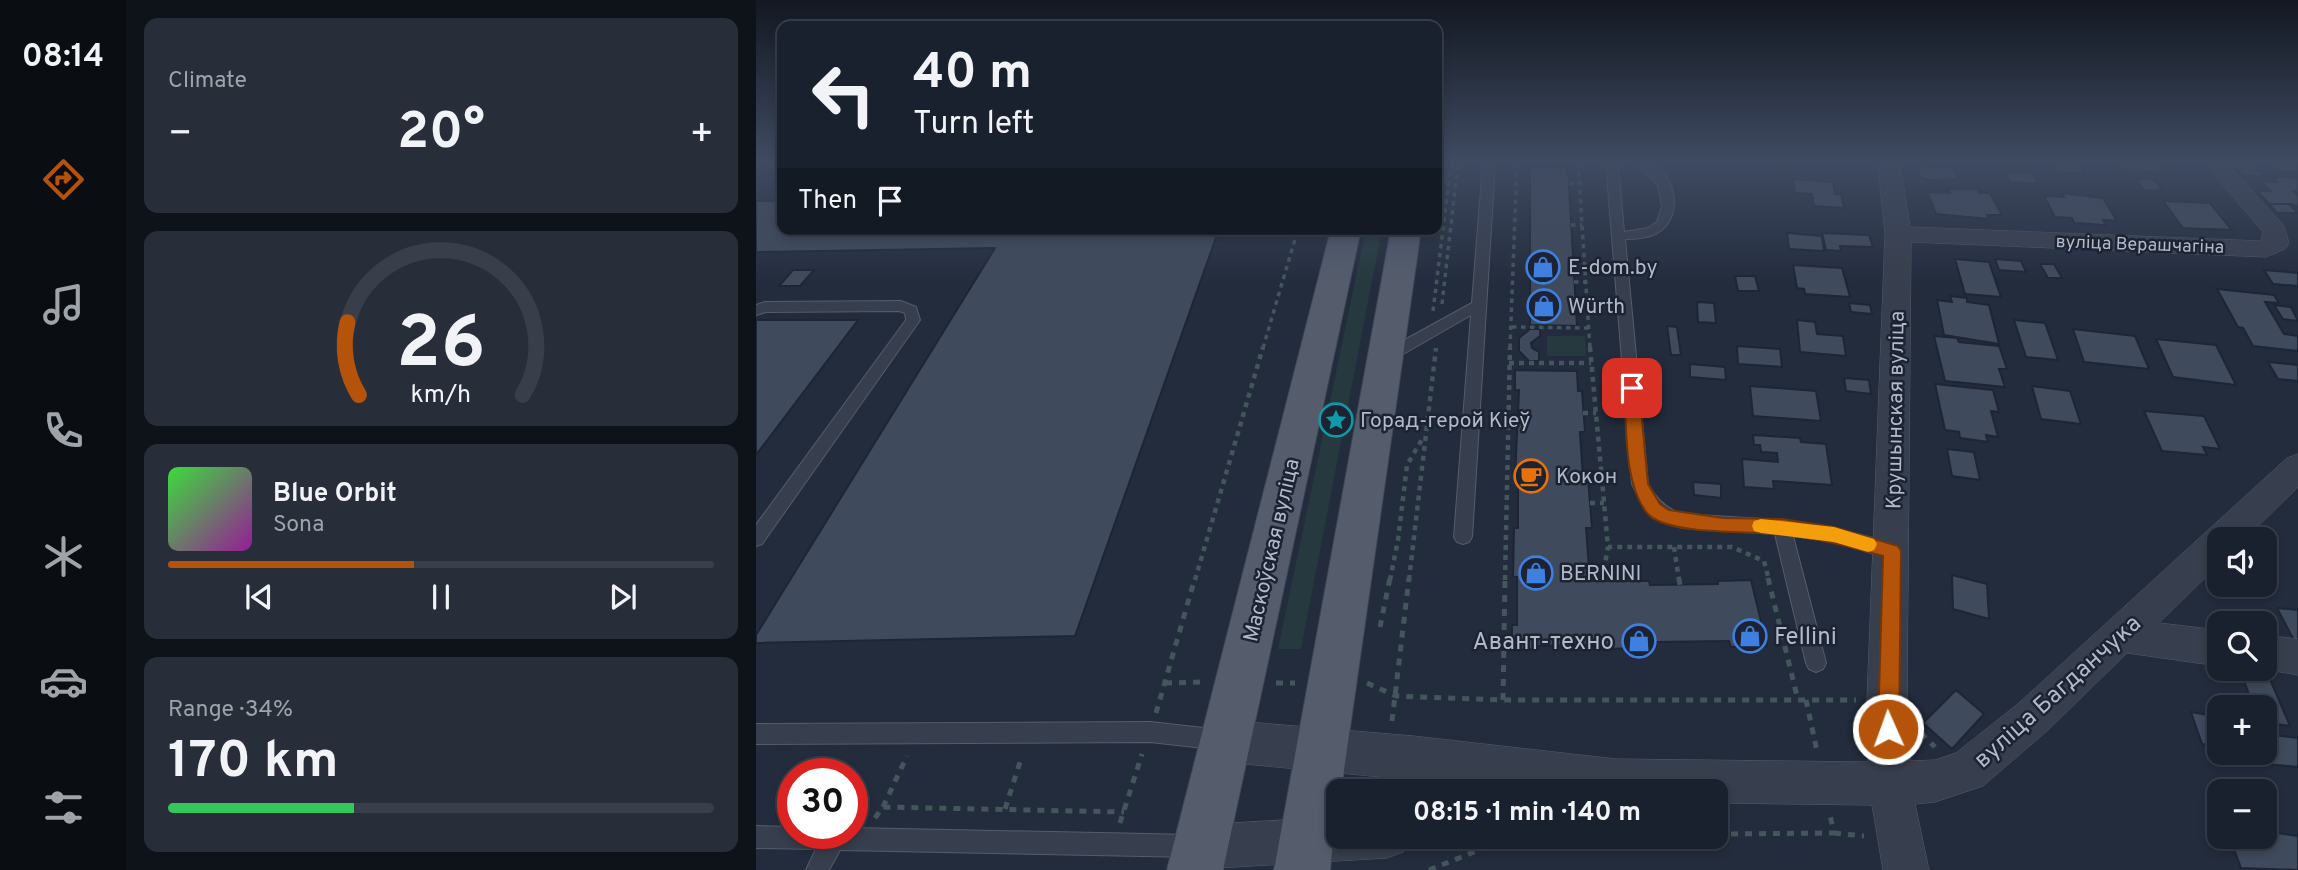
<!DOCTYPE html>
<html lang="en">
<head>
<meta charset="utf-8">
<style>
	body { margin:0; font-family:Overpass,sans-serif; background:#272e3a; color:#f1f3f6; height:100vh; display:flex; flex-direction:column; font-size:26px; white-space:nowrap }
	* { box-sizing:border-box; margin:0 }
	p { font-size:23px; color:#9fa3aa }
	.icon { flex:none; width:38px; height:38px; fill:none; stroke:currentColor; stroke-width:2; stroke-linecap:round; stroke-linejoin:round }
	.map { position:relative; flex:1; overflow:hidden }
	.details { display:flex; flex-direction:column; gap:18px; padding:18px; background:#0e1219; width:630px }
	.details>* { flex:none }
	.banner { position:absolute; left:21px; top:21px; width:665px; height:214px; border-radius:14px; box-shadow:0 4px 10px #0003,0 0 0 2px #383e4a; background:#1a212e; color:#f1f3f6; overflow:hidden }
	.fabs { position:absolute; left:1451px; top:527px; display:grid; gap:14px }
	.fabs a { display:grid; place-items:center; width:70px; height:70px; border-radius:14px; background:#1a212e; box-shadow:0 4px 10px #0003,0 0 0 2px #383e4a; font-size:35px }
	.speed { position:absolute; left:21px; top:758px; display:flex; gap:14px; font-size:35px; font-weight:700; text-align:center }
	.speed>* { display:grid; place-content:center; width:91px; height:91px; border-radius:50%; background:#1a212e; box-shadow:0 4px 10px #0003,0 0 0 2px #383e4a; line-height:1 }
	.speed .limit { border:10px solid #d22; background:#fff; color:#111 }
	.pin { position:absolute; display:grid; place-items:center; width:60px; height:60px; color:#fff; margin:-30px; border-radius:14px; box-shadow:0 4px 10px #0006 }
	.me { position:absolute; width:77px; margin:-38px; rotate:358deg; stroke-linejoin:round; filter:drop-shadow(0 0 5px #0008) }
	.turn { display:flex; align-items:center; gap:24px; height:147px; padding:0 21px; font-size:32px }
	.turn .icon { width:91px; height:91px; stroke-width:2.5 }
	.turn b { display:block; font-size:49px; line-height:60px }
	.then { display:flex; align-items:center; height:66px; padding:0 21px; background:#0003; gap:14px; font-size:26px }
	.big { font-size:52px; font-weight:700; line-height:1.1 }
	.details .widget { flex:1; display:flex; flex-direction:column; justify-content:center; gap:10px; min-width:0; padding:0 24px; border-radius:14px; background:#272e3a }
	.details .dial { align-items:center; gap:0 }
	.dial svg { height:182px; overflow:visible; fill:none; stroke:#383e4a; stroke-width:7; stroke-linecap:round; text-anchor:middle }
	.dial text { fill:#f1f3f6; stroke:none }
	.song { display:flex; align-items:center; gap:21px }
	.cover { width:84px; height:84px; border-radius:10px; background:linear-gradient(135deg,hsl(120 70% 55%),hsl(300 70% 35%)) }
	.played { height:7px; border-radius:4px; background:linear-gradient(90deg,#b45309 45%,#383e4a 45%) }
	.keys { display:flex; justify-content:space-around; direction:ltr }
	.heat { display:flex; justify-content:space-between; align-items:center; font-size:38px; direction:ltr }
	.charge { height:10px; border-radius:5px; background:linear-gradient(90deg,#34c759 34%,#383e4a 0) }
	.trip { position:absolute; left:570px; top:779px; width:402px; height:70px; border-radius:14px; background:#1a212e; box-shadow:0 4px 10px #0003,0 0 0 2px #383e4a; font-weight:700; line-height:70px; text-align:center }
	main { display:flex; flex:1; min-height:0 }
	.tabs { display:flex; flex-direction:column; width:126px; justify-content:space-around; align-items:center; background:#0a0d12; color:#9fa3aa }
	.tabs .icon { width:49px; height:49px }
	.tabs .active { color:#b45309 }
	.tabs b { font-size:32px; color:#f1f3f6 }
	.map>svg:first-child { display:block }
	.green { fill:#25393e }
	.building { fill:#3f4a5c; stroke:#1e2534; stroke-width:2 }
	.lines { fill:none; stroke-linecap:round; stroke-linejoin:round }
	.service-casing { stroke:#555c6b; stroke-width:2 }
	.minor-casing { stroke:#555c6b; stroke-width:1 }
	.primary-casing { stroke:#404756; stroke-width:2 }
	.path-far2 { stroke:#43565b; stroke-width:3.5; stroke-dasharray:4.5 4.5; stroke-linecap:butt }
	.path-far1 { stroke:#43565b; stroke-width:4.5; stroke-dasharray:5 5; stroke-linecap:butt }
	.path { stroke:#43565b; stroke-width:5; stroke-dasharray:7 7; stroke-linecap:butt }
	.service { fill:#373e4d; fill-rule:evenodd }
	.minor { fill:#373e4d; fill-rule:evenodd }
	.primary { fill:#555d6d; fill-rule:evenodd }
	.route { fill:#b45309; stroke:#753606; stroke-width:2 }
	.slow { fill:#f59e0b }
	.labels { text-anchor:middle; stroke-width:5; stroke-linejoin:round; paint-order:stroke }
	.far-street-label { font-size:18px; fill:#b2b9c8; stroke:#1c2332 }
	.poi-label { font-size:21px; fill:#b2b9c8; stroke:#1c2332; text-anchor:start }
	.street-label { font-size:21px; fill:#b2b9c8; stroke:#1c2332 }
	.near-poi-label { font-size:24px; fill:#b2b9c8; stroke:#1c2332; text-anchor:start }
	.near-street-label { font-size:24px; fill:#b2b9c8; stroke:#1c2332 }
</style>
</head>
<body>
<main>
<nav class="tabs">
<b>08:14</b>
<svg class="icon active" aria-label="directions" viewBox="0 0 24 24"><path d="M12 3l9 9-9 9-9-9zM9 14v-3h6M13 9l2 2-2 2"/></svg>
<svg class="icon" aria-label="music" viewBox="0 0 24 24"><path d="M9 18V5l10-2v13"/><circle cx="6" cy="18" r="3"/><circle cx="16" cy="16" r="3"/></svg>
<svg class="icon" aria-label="phone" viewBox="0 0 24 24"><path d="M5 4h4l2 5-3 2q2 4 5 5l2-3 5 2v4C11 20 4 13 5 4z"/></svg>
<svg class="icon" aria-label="climate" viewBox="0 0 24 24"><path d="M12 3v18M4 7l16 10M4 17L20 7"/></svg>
<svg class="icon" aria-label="car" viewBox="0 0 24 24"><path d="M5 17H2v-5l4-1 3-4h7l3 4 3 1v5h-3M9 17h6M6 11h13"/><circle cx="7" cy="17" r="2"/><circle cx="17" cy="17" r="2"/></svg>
<svg class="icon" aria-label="filters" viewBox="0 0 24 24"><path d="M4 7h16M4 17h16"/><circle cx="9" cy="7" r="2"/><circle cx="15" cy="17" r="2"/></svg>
</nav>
<section class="details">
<div class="widget"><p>Climate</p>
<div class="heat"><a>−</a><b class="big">20°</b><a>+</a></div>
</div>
<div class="widget dial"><svg viewBox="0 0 100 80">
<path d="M14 69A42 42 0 1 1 86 69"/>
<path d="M14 69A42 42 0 0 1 9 37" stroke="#b45309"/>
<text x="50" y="56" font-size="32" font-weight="700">26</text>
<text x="50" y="72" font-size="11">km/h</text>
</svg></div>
<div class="widget">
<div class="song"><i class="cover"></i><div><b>Blue Orbit</b><p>Sona</p></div></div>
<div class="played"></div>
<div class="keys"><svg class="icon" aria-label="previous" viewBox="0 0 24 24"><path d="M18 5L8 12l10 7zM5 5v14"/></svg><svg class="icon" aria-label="pause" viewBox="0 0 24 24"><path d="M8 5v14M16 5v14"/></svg><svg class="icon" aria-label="next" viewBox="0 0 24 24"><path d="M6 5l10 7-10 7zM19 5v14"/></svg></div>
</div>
<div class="widget"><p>Range · 34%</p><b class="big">170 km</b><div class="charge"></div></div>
</section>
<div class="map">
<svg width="1542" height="870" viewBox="0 0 1542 870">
	<rect width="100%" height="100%" fill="#232c3d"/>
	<path class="green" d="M610 229H626L545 649H522Z
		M791 336H829L830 356H791Z"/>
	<path class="building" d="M1297 163H1323L1329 174 1302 172Z
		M1364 163H1400L1407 172 1369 170Z
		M1513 163H1539L1542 171H1521Z
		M1475 164H1496L1508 176H1487Z
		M1160 166 1197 168 1201 179 1175 180 1164 177Z
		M774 167 812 168 821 326 774 325Z
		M1249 172 1277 173 1282 184 1254 182Z
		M1517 177H1538L1542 181V191H1537L1542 195V208L1537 204H1513L1501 191H1514L1504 181 1521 182Z
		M1037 179 1077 182 1079 194H1085L1088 208 1058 206 1056 194 1039 193Z
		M1380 179H1398L1407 191 1388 190Z
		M1192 189H1222L1223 193H1234L1246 215H1231L1233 219 1180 214 1171 192 1194 193Z
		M1306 193 1347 198 1361 221 1347 220 1350 225 1318 223 1316 218 1299 217 1288 196 1308 197Z
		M0 201H26V229H463L319 636 0 643V635L239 248 0 252Z
		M1407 201 1454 203 1476 230 1427 228Z
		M1513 204H1533L1542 213H1521Z
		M1031 233 1066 236 1068 251 1033 249Z
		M1066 233 1113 235 1117 247 1084 246 1085 251 1070 250Z
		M1199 259 1233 262 1245 297 1209 294Z
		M1239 259 1265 261 1270 272 1243 270Z
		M1284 264H1298L1306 278H1292Z
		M1037 265 1086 268 1094 297 1049 294 1048 289 1041 288Z
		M37 270H58L44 286H23Z
		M1508 270 1542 273V286L1517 284Z
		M979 276H999L1003 291H982Z
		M1461 289 1518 295 1523 303 1509 302 1528 334 1542 336V351L1497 346 1487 328 1482 327Z
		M1194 296 1211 298V302L1233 305 1243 344 1188 335 1181 300 1196 302Z
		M941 302 958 303 960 323 942 322Z
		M1093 303 1114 305 1116 314 1095 312Z
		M1518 305 1535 307 1542 321 1527 319Z
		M0 320H102L0 455Z
		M1041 320 1059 322 1061 334 1087 336 1090 356 1044 352Z
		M1258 320 1289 323 1302 360 1270 357Z
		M911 326 921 327 925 355H915Z
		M774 329H784V336L775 343 776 348 783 352V361H773L763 351V338Z
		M1317 329 1379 336 1393 369 1328 362Z
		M1178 336 1201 338 1203 342 1243 346 1251 369H1243L1249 387 1189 381Z
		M1400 339 1460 345 1480 385 1417 377Z
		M981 346 1024 349 1026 367 982 364Z
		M1512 362 1542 365V381L1522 379Z
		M934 364 969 367 970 380 934 377Z
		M759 370 821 371 822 391H826L829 432H824L827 478H832L836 528H830L834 581H893L894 585 962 584V581L995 580 1011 646 975 647 973 641 900 642V648L838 649 837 645 783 646V649L756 650V625H761V577H757L758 528H762V478H759L763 390H759Z
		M1088 378 1113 380 1115 394 1090 391Z
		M1179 384 1237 390 1243 412 1235 411 1242 437 1230 435 1232 442 1204 438 1203 432 1189 430Z
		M994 386 1060 391 1065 421 997 416Z
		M1276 386 1314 391 1325 424 1285 419Z
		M1388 411 1448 416 1464 449 1447 447 1451 455 1406 451Z
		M997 435 1044 438 1045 442 1070 444 1076 485 1017 481 1018 489 988 487 986 459 1022 462 1021 453 1005 452 1004 445H998Z
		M1191 449 1218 452 1224 480 1196 476Z
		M937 482 965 484V498L938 495Z
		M1196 575 1231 584 1233 619 1197 609Z
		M1521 608 1542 610V646H1541Z
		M1483 668 1510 670 1534 726 1508 722V707H1498Z
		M1200 690 1228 714 1196 749 1167 723Z
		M1435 712 1458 716 1463 730V747L1446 744Z
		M1508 734 1542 738V767L1510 764 1505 752H1508Z
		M1508 831 1542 836V870L1485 868 1473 836H1508Z"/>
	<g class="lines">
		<defs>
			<path id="service" d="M727 163H739L716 537 713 542 707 544 701 542 698 537 715 315 635 361H625L623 357 625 353 716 303Z
				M850 163H862L868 232 892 228 901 222 906 206 902 185 880 163C886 163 892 162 897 164 921 177 927 219 901 233 892 238 879 239 869 239L892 484C900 499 910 509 926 514L1026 520 1078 528 1136 543 1142 546 1145 551 1142 556 1136 559 1078 542 1037 536 1070 663 1067 669 1060 672 1053 669 1050 663 1019 534 926 528C900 520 888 509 876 484Z
				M145 301 160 307 164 320 6 544 0 546V525L150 320 149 313 143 311 10 312 0 315V305L9 302Z
				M394 722 466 730 473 733 476 740 473 747 466 750 394 742 0 744V724Z
				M0 826 37 827V833H96V828L438 835 446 838 449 846 446 854 438 857 84 850 73 870H50L60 849 0 848Z"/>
			<path id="minor" d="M1122 163H1144L1154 227 1505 241 1507 232 1448 163H1471L1528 226 1533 243 1529 249 1510 257 1155 242 1151 701 1154 761 1179 760 1200 753 1263 703 1531 458 1542 454V487L1489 539H1463V564L1403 623 1463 630V666L1371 653 1291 731 1227 786 1179 802 1159 804 1173 870H1127L1116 805 961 803V791H772L468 762 453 756 447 741 453 726 468 720 657 736 860 759 1112 762 1111 701 1129 234Z
				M1508 635 1542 639V675L1502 668H1508Z
				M583 817V836H653L647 852 631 858 444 869 428 863 422 847 428 831 444 825Z"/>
			<path id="primary" d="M575 229H605L467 870H411Z
				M635 229H665L585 791H583L574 870H518Z"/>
		</defs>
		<use href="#service" class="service-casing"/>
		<use href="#minor" class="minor-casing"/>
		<use href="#primary" class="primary-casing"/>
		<path class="path-far2" d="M822 163 834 348
			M813 184H823
			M815 225H826
			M818 282H830
			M686 304 702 163
			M677 311 695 163
			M756 327 833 328
			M507 348 542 229
			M754 348 761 163"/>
		<path class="path-far1" d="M834 347 852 547H976L1008 561 1013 580
			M753 363H835
			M827 413H840
			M834 503H848
			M918 547 923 580
			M439 580 507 347
			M634 580 642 540 651 465 668 436
			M653 580 680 348
			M749 580 754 347
			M846 580 852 547"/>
		<path class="path" d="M923 578 924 585
			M1012 578 1042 700
			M624 627 634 578
			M409 683 448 682
			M520 683H539
			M611 683 640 696 747 700H1100
			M747 700 749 578
			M1050 700 1061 751
			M400 713 439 578
			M636 721 653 578
			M1165 733 1179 747
			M127 807 151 756
			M249 809 266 756
			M119 818 127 807 368 812
			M364 823 386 754
			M1078 833 1108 836
			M961 834 1078 833 1074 815
			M673 870 738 844 802 836"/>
		<use href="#service" class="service"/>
		<use href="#minor" class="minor"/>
		<use href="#primary" class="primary"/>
	</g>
	<linearGradient id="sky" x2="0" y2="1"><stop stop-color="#131822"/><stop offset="0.57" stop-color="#3f4b62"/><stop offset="1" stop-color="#3f4b62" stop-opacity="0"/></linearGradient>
	<rect width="1542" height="284" fill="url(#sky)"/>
	<path class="route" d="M876 382 883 388 892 484 904 504 913 510 967 518 1026 519 1078 527 1142 546 1145 551 1143 729 1140 736 1132 739 1125 736 1122 729 1127 556C1094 547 1061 538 1027 534 998 531 910 536 891 513 867 483 871 425 868 388Z"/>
	<path class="slow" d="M1005 519 1078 527 1118 539 1121 544 1118 550 1112 552 1078 542 1005 533 998 531 996 526 998 521Z"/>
	<defs>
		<symbol id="shop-ring" viewBox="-11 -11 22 22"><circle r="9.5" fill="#1c2332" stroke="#3f7fe0" stroke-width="1.5"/><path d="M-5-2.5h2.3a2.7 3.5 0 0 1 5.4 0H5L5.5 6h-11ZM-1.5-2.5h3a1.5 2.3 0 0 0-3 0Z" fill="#3f7fe0"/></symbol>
		<symbol id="sight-ring" viewBox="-11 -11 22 22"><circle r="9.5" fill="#1c2332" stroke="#0f9aa8" stroke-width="1.5"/><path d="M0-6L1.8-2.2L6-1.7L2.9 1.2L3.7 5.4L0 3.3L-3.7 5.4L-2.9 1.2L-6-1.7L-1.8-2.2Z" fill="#0f9aa8"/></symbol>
		<symbol id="cafe-ring" viewBox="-11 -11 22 22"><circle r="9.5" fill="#1c2332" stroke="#e8710a" stroke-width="1.5"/><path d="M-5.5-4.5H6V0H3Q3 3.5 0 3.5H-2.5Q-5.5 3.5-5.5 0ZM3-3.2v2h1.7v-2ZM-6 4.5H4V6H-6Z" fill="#e8710a"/></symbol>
	</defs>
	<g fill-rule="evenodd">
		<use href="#shop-ring" x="768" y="248" width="38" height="38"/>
		<use href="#shop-ring" x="769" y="287" width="38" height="38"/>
		<use href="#sight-ring" x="561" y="401" width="38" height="38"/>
		<use href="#cafe-ring" x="756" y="457" width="38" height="38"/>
		<use href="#shop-ring" x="761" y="554" width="38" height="38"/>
		<use href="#shop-ring" x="975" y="617" width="38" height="38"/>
		<use href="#shop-ring" x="864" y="622" width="38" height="38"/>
	</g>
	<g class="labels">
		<g class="far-street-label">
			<text transform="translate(1384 244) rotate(2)" y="6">вуліца Верашчагіна</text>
		</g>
		<g class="poi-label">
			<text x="812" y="274">E-dom.by</text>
			<text x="812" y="313">Würth</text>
			<text x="604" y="427">Горад-герой Кіеў</text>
			<text x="800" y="483">Кокон</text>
			<text x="804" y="580">BERNINI</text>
		</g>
		<g class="street-label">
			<text transform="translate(1139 410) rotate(-89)" y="7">Крушынская вуліца</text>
			<text transform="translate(515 550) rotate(-77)" y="7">Маскоўская вуліца</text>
		</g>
		<g class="near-poi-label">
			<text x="1018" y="644">Fellini</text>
			<text x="858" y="649" text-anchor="end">Авант-техно</text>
		</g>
		<g class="near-street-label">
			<text transform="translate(1301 691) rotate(-42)" y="8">вуліца Багданчука</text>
		</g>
	</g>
</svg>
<div class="fabs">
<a><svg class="icon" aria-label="sound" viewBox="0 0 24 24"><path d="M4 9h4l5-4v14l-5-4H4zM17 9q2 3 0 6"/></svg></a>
<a><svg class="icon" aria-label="search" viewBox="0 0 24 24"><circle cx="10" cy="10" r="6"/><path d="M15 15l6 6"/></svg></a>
<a>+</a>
<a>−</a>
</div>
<div class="speed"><div class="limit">30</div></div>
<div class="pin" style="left:876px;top:388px;background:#d93025"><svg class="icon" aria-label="arrive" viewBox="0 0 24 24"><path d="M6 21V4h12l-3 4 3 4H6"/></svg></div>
<svg class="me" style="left:1132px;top:729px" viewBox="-20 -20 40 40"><circle r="17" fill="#b45309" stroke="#fff" stroke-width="3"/><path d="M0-11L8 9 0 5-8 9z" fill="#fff"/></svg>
<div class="trip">08:15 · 1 min · 140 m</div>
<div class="banner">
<div class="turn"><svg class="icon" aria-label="left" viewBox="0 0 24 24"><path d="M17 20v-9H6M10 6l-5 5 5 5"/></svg><div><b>40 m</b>Turn left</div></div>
<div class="then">Then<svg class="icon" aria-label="arrive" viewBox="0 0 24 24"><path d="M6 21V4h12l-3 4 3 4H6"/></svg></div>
</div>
</div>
</main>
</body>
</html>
